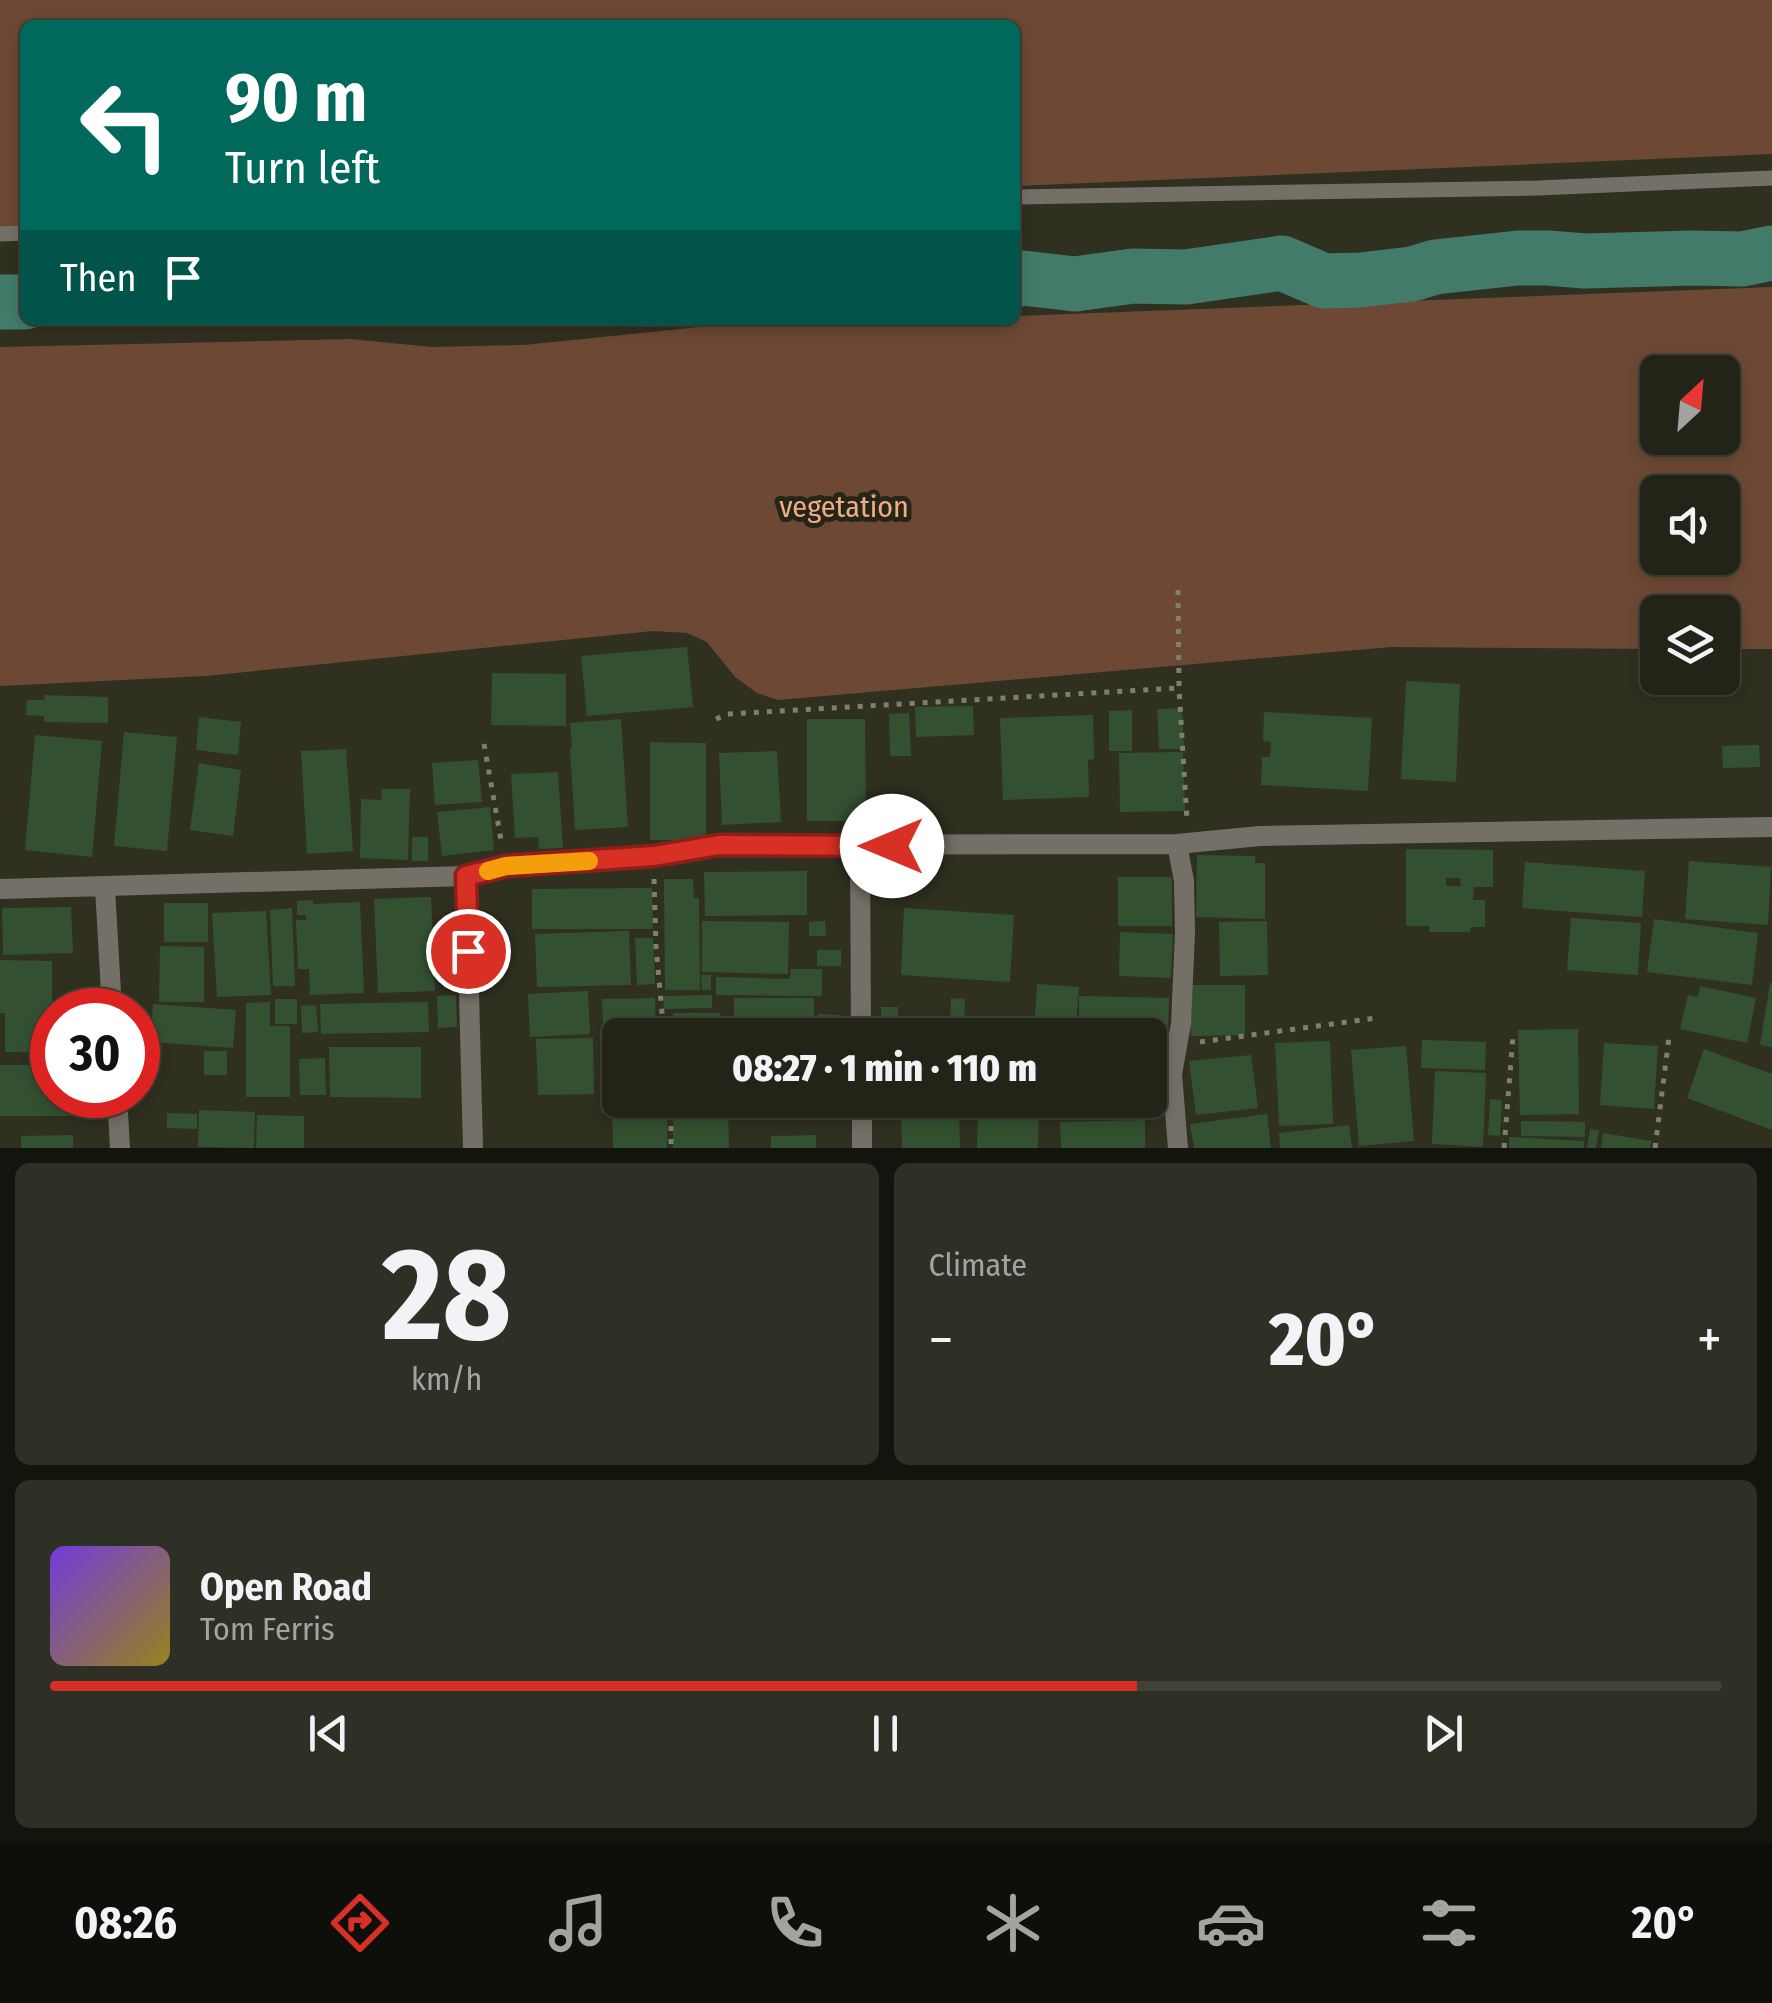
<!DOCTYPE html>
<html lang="en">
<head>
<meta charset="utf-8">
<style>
	body { margin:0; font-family:"Fira Sans Condensed",sans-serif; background:#2f3025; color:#f1f3f6; height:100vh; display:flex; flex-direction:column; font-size:38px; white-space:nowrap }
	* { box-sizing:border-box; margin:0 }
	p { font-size:32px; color:#a3a4a2 }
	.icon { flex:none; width:55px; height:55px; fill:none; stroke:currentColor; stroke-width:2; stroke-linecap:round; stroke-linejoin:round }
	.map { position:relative; height:1148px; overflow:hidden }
	.drawer { display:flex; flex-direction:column; gap:15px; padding:15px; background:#13140d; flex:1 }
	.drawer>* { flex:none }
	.guide { position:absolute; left:20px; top:20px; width:1000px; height:305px; border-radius:15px; box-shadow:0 5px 15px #0003,0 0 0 2px #404137; background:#00695c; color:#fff; overflow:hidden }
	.needle { width:65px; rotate:26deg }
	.fabs { position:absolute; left:1640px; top:355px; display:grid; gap:20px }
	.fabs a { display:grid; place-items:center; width:100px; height:100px; border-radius:15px; background:#232418; box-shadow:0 5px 15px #0003,0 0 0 2px #404137; font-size:50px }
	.speed { position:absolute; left:30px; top:988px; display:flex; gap:20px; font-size:50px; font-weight:700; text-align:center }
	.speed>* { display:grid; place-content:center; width:130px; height:130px; border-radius:50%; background:#232418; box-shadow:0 5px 15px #0003,0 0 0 2px #404137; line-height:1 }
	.speed .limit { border:15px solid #d22; background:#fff; color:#111 }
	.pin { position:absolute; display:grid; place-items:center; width:85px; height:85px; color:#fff; margin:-42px; border:5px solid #fff; border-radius:50%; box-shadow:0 2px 10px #0007 }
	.me { position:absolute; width:110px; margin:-55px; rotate:270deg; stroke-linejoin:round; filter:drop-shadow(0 0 8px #0008) }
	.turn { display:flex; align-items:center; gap:35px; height:210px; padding:0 40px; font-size:45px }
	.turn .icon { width:130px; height:130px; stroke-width:2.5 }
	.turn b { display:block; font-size:70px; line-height:85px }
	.then { display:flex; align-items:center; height:95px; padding:0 40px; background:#0003; gap:20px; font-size:38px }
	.big { font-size:75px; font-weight:800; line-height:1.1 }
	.drawer .tile { flex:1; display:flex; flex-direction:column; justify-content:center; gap:15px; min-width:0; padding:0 35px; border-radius:15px; background:#2f3025 }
	.drawer .dial { align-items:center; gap:0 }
	.dial b { font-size:130px; line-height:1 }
	.song { display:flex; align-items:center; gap:30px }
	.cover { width:120px; height:120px; border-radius:15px; background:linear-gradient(135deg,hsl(260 70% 55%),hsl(50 70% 35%)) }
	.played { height:10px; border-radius:5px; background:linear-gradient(90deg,#d93025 65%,#404137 65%) }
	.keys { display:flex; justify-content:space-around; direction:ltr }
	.heat { display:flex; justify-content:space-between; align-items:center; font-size:55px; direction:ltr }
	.drawer .tiles { flex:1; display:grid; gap:15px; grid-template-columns:1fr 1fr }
	.tile:last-child { grid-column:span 2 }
	.trip { position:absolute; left:602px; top:1018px; width:565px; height:100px; border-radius:15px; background:#232418; box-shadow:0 5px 15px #0003,0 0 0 2px #404137; font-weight:800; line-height:100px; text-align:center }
	.menu { display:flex; height:160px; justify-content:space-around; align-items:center; background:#0e0e0a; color:#a3a4a2 }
	.menu .icon { width:70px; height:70px }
	.menu .on { color:#d93025 }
	.menu b { font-size:45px; color:#f1f3f6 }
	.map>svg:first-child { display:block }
	.green { fill:#6d4834; fill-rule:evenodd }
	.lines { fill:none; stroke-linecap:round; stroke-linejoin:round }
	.river { stroke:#437b6b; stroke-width:55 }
	.building { fill:#335131; fill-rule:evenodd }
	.path { stroke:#7d7f71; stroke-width:5; stroke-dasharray:5 8; stroke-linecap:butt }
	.service { stroke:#747068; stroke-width:15 }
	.minor { stroke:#747068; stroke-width:20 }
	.route-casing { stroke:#8d1f18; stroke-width:25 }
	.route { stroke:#d93025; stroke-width:18 }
	.slow { stroke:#f59e0b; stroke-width:18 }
	.labels { text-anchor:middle; stroke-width:10; stroke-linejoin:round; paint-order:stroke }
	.park-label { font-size:30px; fill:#f0ac87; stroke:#252617 }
</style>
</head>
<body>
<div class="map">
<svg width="1772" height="1148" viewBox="0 0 1772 1148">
	<rect width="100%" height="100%" fill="#2f3020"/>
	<path class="green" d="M0 0H1772V154L1015 186V25H25V229L0 230Z
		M1772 287V649H1723L1722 612H1658L1657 649 1391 647 778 700 757 693 735 677 707 642 687 633 653 631 205 676 0 686V347L350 339 432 347 524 345 719 325 897 320H1015V316ZM1658 372H1722V438H1658ZM1658 492H1722V558H1658Z"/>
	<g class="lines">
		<path class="river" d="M1015 280 1023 278 1075 284 1133 276 1186 277 1282 263 1324 281 1360 280 1412 274 1435 267 1518 258H1548L1585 261 1693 258 1742 259 1772 253
			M0 302H25"/>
	</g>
	<path class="building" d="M687 647 693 707 587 716 581 656Z
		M492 673 566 674V726L491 725Z
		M1406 681 1460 684 1456 782 1401 779Z
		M44 695 108 697V723L44 722V716L26 715 27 700H45Z
		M973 706 974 735 916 737 915 707Z
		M1182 708 1184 749H1159L1157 709Z
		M1132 710V751H1109V711Z
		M1264 712 1372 718 1368 791 1261 785 1262 757H1270L1271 742 1263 741Z
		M909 713 911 756H890L889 714Z
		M1093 715 1094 759 1088 760 1089 797 1003 800 1000 718Z
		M199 717 241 722 238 755 196 750Z
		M621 719 628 827 575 830 570 748H572L570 723Z
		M807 719H865L866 821H807Z
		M124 732 177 737 167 851 114 846Z
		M35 735 102 741 92 857 25 850Z
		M650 742 706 743V840H650Z
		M1759 745 1760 767 1723 768 1722 746Z
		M346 749 353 851 307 854 301 751Z
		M777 751 781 822 722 825 719 753Z
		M1183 752 1185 811 1120 812 1119 753Z
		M478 760 482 802 435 805 432 763Z
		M199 763 241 770 233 836 190 830Z
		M558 772 563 848 539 849 538 837 515 838 511 774Z
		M382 789H410L408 860 360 858 361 799 381 800Z
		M490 807 494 850 442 856 437 812Z
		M922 809 923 833 889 836 888 812Z
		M412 837H428V861H412Z
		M1406 849 1493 850V887H1474L1473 900H1485V927H1471L1470 932H1429V926H1406ZM1446 878H1460L1461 886H1446Z
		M1197 855 1255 856V863H1265V919L1196 917Z
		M1689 861 1771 867 1768 925 1685 919Z
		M1525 862 1645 871 1642 917 1522 908Z
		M807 871V915L705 916 704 872Z
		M1118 877H1172V926H1118Z
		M664 879H693L694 898H699L700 990H665Z
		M652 888 653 929H532V889Z
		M431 897 435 991 378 993 374 899Z
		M313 900V904L360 902 364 993 310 995 309 969H298L296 920H306V915H297V901Z
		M164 903H208V942H164Z
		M71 907 73 953 3 955 2 908Z
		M292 908 295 986H273L270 910Z
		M904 908 1014 915 1010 982 901 975Z
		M266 911 271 995 217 997 212 913Z
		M1571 918 1641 923 1638 975 1567 970Z
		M1654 919 1758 933 1752 985 1647 972Z
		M702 921 789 922 788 974 702 972Z
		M825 921 826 936H809V922Z
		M1267 921 1268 975 1220 976 1219 922Z
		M629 931 631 985 537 987 535 934Z
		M1120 932 1173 934 1171 978 1119 976Z
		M635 938H653L655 984 637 985Z
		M160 946 204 947V1002H159Z
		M817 950H841V966H817Z
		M0 960 52 961V1013L36 1015H52V1053L5 1052V1013H0Z
		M791 969H822V996L716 995V977L790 979Z
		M701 975H711V990H702Z
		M1770 983H1772V1047L1760 1045Z
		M1037 984 1079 987 1075 1035 1034 1033Z
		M1190 985H1245V1035L1191 1036Z
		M1700 986 1756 998 1747 1043 1680 1029 1688 995 1698 997Z
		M588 991 590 1034 530 1037 528 994Z
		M456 995 457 1027 438 1028 437 996Z
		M712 995V1008L664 1009 663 996Z
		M1079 996 1169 998 1168 1036 1079 1035Z
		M655 998 656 1035H620V1087L606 1088 602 999Z
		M734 998H814V1035H734Z
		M951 998 965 999 964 1027H950Z
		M275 999H297V1024H275Z
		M270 1002V1026H290V1097H246V1003Z
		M428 1002 429 1032 321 1034 320 1004Z
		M153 1004 236 1010 233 1048 150 1042Z
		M316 1005 318 1032 302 1033 301 1006Z
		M881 1007H898V1029H881Z
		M673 1013H720L721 1035H673Z
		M818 1014 840 1015 839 1035H818Z
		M1578 1029 1579 1114 1520 1115 1518 1030Z
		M593 1038 594 1094 538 1095 536 1039Z
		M1422 1040 1486 1042 1485 1070 1421 1068Z
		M1330 1041 1333 1124 1279 1126 1275 1043Z
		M1604 1043 1658 1046 1654 1109 1600 1105Z
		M1406 1046 1414 1141 1359 1146 1351 1050Z
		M329 1047H421V1098L330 1097Z
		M1704 1049 1772 1074V1130L1687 1098Z
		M204 1051H227V1075H204Z
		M1251 1055 1258 1108 1196 1115 1189 1061Z
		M325 1058 326 1095H300L299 1059Z
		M0 1065H52V1095H80V1116H0Z
		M1435 1071 1486 1073 1483 1147 1432 1144Z
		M612 1099 668 1100 667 1148H613Z
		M1490 1099 1502 1100 1500 1136 1488 1135Z
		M673 1107H728L729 1148H673Z
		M959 1107 960 1148H902L901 1109Z
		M978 1109 1039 1111 1038 1148H977Z
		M199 1110 255 1112 254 1148 198 1147Z
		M167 1113 197 1114V1129L167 1128Z
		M1267 1114 1271 1148H1194L1190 1124Z
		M257 1115 304 1116V1148H256Z
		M1145 1120V1148H1061L1060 1122Z
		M1521 1121 1585 1122V1137L1521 1136Z
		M1349 1125 1352 1148H1280L1279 1133Z
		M1590 1129 1599 1130 1596 1148H1587Z
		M1603 1133 1652 1141 1650 1148H1601Z
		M73 1135V1148H21V1136Z
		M816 1135V1148H771V1136Z
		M1509 1137 1584 1141V1148H1509Z"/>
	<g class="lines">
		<path class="path" d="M1178 590 1179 688 1187 820
			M716 719 727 714 1179 688
			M484 744 501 840
			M654 879 656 947 664 1035
			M1200 1042 1376 1018
			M671 1100V1148
			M1504 1148 1513 1036
			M1655 1148 1669 1037"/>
		<path class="service" d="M1015 197 1538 188 1772 178
			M0 234 25 233"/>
		<path class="minor" d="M1177 844 1184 881 1185 933 1181 1024 1172 1074 1178 1148
			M860 846 861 1035
			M466 876 473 1148
			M105 888 112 1010
			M0 889 466 876 505 866 653 856 719 845 1177 844 1260 836 1772 827
			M117 1095 120 1148
			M862 1100V1148"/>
	</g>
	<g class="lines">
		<defs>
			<path id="route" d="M468 951 466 876 506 866 654 856 719 845 892 846"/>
		</defs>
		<use href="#route" class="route-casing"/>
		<use href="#route" class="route"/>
		<path class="slow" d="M488 871 506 866 589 861"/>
	</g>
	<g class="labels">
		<g class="park-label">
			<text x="844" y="517">vegetation</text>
		</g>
	</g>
</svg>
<div class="fabs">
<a><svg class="needle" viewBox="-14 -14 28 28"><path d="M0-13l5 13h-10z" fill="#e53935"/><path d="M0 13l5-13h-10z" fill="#a3a4a2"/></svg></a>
<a><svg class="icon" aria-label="sound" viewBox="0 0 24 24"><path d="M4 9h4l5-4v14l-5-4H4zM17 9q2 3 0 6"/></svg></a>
<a><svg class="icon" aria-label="layers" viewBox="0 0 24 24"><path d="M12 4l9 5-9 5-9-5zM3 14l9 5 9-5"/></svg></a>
</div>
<div class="speed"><div class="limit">30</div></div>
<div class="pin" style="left:468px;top:951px;background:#d93025"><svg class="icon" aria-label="arrive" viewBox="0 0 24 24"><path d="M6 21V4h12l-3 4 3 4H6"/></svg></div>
<svg class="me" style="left:892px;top:846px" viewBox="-20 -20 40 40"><circle r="19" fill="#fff"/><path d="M0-13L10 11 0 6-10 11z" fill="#d93025"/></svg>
<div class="trip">08:27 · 1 min · 110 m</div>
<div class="guide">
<div class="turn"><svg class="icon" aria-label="left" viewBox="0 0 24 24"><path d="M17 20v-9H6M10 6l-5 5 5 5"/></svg><div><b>90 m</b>Turn left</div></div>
<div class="then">Then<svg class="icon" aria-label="arrive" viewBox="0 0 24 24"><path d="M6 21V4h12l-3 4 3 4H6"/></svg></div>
</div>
</div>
<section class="drawer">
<div class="tiles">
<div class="tile dial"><b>28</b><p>km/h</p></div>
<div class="tile"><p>Climate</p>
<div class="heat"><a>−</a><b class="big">20°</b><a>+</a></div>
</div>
<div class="tile">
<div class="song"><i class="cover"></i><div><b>Open Road</b><p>Tom Ferris</p></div></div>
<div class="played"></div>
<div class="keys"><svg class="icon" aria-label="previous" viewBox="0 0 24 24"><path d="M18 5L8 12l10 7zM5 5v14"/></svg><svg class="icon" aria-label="pause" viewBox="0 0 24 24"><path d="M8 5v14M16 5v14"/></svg><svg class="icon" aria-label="next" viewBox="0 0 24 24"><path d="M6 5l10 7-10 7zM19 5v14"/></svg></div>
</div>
</div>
</section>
<nav class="menu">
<b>08:26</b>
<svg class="icon on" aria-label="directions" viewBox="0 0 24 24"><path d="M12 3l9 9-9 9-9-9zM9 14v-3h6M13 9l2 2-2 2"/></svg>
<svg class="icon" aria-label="music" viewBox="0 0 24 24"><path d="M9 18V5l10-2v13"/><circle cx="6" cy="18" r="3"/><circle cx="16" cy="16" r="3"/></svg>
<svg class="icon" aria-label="phone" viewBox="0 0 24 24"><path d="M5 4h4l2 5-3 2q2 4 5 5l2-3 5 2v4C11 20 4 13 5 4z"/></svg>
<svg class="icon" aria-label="climate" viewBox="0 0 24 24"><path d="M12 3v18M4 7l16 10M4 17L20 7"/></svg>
<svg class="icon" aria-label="car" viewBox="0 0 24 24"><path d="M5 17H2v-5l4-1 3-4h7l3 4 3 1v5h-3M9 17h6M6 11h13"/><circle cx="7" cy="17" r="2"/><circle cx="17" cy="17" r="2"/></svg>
<svg class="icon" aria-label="filters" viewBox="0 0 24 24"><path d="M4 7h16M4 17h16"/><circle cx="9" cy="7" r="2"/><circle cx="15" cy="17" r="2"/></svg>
<b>20°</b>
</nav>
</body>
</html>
